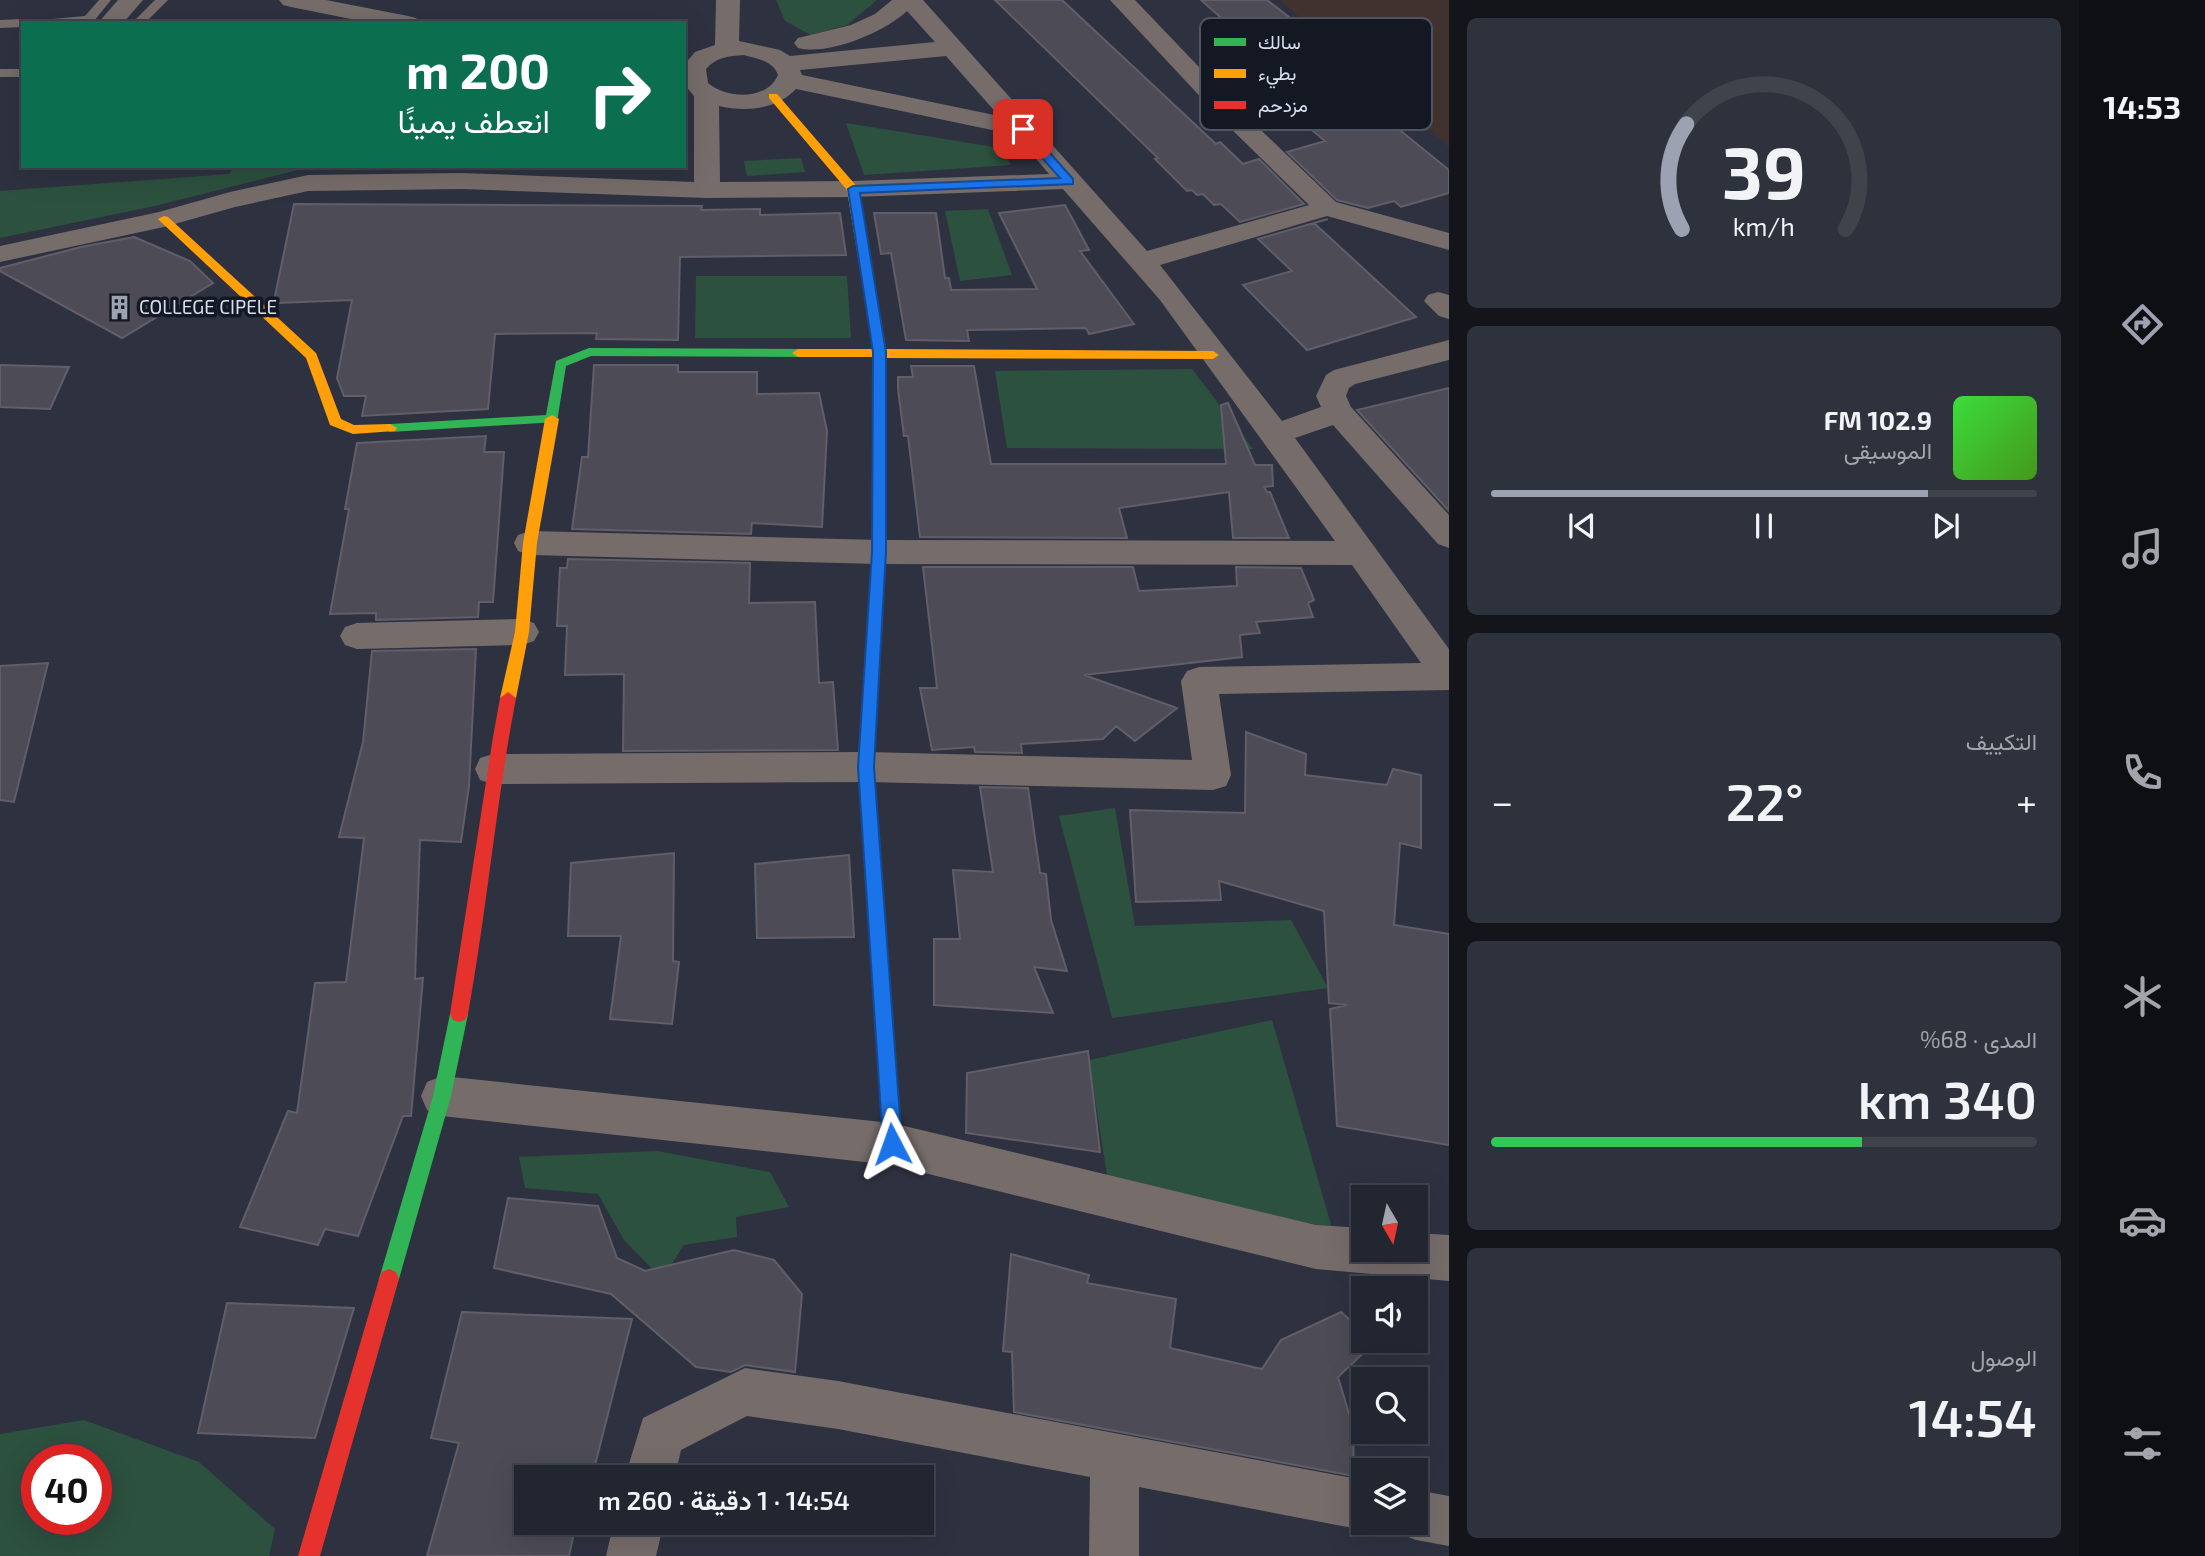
<!DOCTYPE html>
<html lang="ar">
<head>
<meta charset="utf-8">
<style>
	body { margin:0; font-family:"Exo 2",Vazirmatn,sans-serif; background:#2e323c; color:#f1f3f6; direction:rtl; height:100vh; display:flex; flex-direction:column; font-size:26px; white-space:nowrap }
	* { box-sizing:border-box; margin:0 }
	p { font-size:23px; color:#a2a5ab }
	.icon { flex:none; width:38px; height:38px; fill:none; stroke:currentColor; stroke-width:2; stroke-linecap:round; stroke-linejoin:round }
	.map { position:relative; flex:1; overflow:hidden; direction:ltr }
	.drawer { display:flex; flex-direction:column; gap:18px; padding:18px; background:#13151a; width:630px }
	.drawer>* { flex:none }
	.top-card { position:absolute; left:21px; top:21px; width:665px; height:147px; border-radius:0px; box-shadow:0 7px 28px #0002,0 0 0 2px #3f434c; direction:rtl; background:#0b6e4f; color:#fff; overflow:hidden }
	.needle { width:46px; rotate:171deg }
	.fabs { position:absolute; left:1351px; top:1185px; display:grid; gap:14px }
	.fabs a { display:grid; place-items:center; width:77px; height:77px; border-radius:0px; background:#222630; box-shadow:0 7px 28px #0002,0 0 0 2px #3f434c; font-size:35px }
	.speed { position:absolute; left:21px; top:1444px; display:flex; gap:14px; font-size:35px; font-weight:700; text-align:center }
	.speed>* { display:grid; place-content:center; width:91px; height:91px; border-radius:50%; background:#222630; box-shadow:0 7px 28px #0002,0 0 0 2px #3f434c; line-height:1 }
	.speed .limit { border:10px solid #d22; background:#fff; color:#111 }
	.pin { position:absolute; display:grid; place-items:center; width:60px; height:60px; color:#fff; margin:-30px; border-radius:14px; box-shadow:0 4px 10px #0006 }
	.me { position:absolute; width:77px; margin:-38px; rotate:356deg; stroke-linejoin:round; filter:drop-shadow(0 0 5px #0008) }
	.turn { display:flex; align-items:center; gap:24px; height:147px; padding:0 21px; font-size:32px }
	.turn .icon { width:91px; height:91px; stroke-width:2.5 }
	.turn b { display:block; font-size:49px; line-height:60px }
	.big { font-size:52px; font-weight:600; line-height:1.1 }
	.drawer .tile { flex:1; display:flex; flex-direction:column; justify-content:center; gap:10px; min-width:0; padding:0 24px; border-radius:10px; background:#2e323c }
	.drawer .dial { align-items:center; gap:0 }
	.dial svg { height:182px; overflow:visible; fill:none; stroke:#3f434c; stroke-width:7; stroke-linecap:round; text-anchor:middle }
	.dial text { fill:#f1f3f6; stroke:none }
	.song { display:flex; align-items:center; gap:21px }
	.cover { width:84px; height:84px; border-radius:10px; background:linear-gradient(135deg,hsl(120 70% 55%),hsl(100 70% 35%)) }
	.played { height:7px; border-radius:4px; background:linear-gradient(90deg,#9ca2b2 80%,#3f434c 80%) }
	.keys { display:flex; justify-content:space-around; direction:ltr }
	.heat { display:flex; justify-content:space-between; align-items:center; font-size:38px; direction:ltr }
	.charge { height:10px; border-radius:5px; background:linear-gradient(90deg,#34c759 68%,#3f434c 0) }
	.trip { position:absolute; left:514px; top:1465px; width:420px; height:70px; border-radius:0px; background:#222630; box-shadow:0 7px 28px #0002,0 0 0 2px #3f434c; font-weight:600; line-height:70px; text-align:center; direction:rtl }
	main { display:flex; flex:1; min-height:0 }
	.menu { display:flex; flex-direction:column; width:126px; justify-content:space-around; align-items:center; background:#0e0f13; color:#a2a5ab }
	.menu .icon { width:49px; height:49px }
	.menu .on { color:#9ca2b2 }
	.menu b { font-size:32px; color:#f1f3f6 }
	.map>svg:first-child { display:block }
	.industrial { fill:#42322f }
	.green { fill:#2c513e; fill-rule:evenodd }
	.building { fill:#4d4b56; stroke:#615d69; stroke-width:2 }
	.lines { fill:none; stroke-linecap:round; stroke-linejoin:round }
	.lane { fill:#766d6b; fill-rule:evenodd }
	.street { fill:#766d6b; fill-rule:evenodd }
	.fast { fill:#30b455; fill-rule:evenodd }
	.slow { fill:#ff9f0a; fill-rule:evenodd }
	.jam { fill:#e5322d; fill-rule:evenodd }
	.route { fill:#1a73e8; stroke:#114b97; stroke-width:2 }
	.labels { text-anchor:middle; stroke-width:7; stroke-linejoin:round; paint-order:stroke }
	.far-poi-label { font-size:19px; fill:#d8dff0; stroke:#131823; text-anchor:start }
	.key { fill:#131823; stroke:#4e5460; stroke-width:2 }
	.key-label { font-size:19px; fill:#d8dff0 }
</style>
</head>
<body>
<main>
<nav class="menu">
<b>14:53</b>
<svg class="icon on" aria-label="directions" viewBox="0 0 24 24"><path d="M12 3l9 9-9 9-9-9zM9 14v-3h6M13 9l2 2-2 2"/></svg>
<svg class="icon" aria-label="music" viewBox="0 0 24 24"><path d="M9 18V5l10-2v13"/><circle cx="6" cy="18" r="3"/><circle cx="16" cy="16" r="3"/></svg>
<svg class="icon" aria-label="phone" viewBox="0 0 24 24"><path d="M5 4h4l2 5-3 2q2 4 5 5l2-3 5 2v4C11 20 4 13 5 4z"/></svg>
<svg class="icon" aria-label="climate" viewBox="0 0 24 24"><path d="M12 3v18M4 7l16 10M4 17L20 7"/></svg>
<svg class="icon" aria-label="car" viewBox="0 0 24 24"><path d="M5 17H2v-5l4-1 3-4h7l3 4 3 1v5h-3M9 17h6M6 11h13"/><circle cx="7" cy="17" r="2"/><circle cx="17" cy="17" r="2"/></svg>
<svg class="icon" aria-label="filters" viewBox="0 0 24 24"><path d="M4 7h16M4 17h16"/><circle cx="9" cy="7" r="2"/><circle cx="15" cy="17" r="2"/></svg>
</nav>
<section class="drawer">
<div class="tile dial"><svg viewBox="0 0 100 80">
<path d="M14 69A42 42 0 1 1 86 69"/>
<path d="M14 69A42 42 0 0 1 16 23" stroke="#9ca2b2"/>
<text x="50" y="56" font-size="32" font-weight="700">39</text>
<text x="50" y="72" font-size="11">km/h</text>
</svg></div>
<div class="tile">
<div class="song"><i class="cover"></i><div><b>102.9 FM</b><p>الموسيقى</p></div></div>
<div class="played"></div>
<div class="keys"><svg class="icon" aria-label="previous" viewBox="0 0 24 24"><path d="M18 5L8 12l10 7zM5 5v14"/></svg><svg class="icon" aria-label="pause" viewBox="0 0 24 24"><path d="M8 5v14M16 5v14"/></svg><svg class="icon" aria-label="next" viewBox="0 0 24 24"><path d="M6 5l10 7-10 7zM19 5v14"/></svg></div>
</div>
<div class="tile"><p>التكييف</p>
<div class="heat"><a>−</a><b class="big">22°</b><a>+</a></div>
</div>
<div class="tile"><p>المدى · 68%</p><b class="big">340 km</b><div class="charge"></div></div>
<div class="tile"><p>الوصول</p><b class="big">14:54</b></div>
</section>
<div class="map">
<svg width="1449" height="1556" viewBox="0 0 1449 1556">
	<rect width="100%" height="100%" fill="#2e3240"/>
	<path class="industrial" d="M1280 0H1449V147Z"/>
	<path class="green" d="M776 0H877L847 25 811 35 785 21Z
		M685 120V168L315 166H684Z
		M846 123 1000 148 1011 165 864 175Z
		M801 158 805 172 747 176 744 161Z
		M234 166H314L155 206 0 238V191L229 174Z
		M988 209 1012 275 960 281 945 211Z
		M696 276H847L851 338H695Z
		M1192 369 1253 449 1007 448 995 371Z
		M1115 808 1135 926 1291 920 1328 988 1112 1018 1059 816Z
		M1272 1020 1332 1228 1108 1182 1089 1060Z
		M657 1151 770 1172 789 1207 736 1217 737 1237 684 1245 662 1279 624 1240 598 1194 525 1188 519 1157Z
		M84 1420 199 1462 275 1529 269 1556H0V1434ZM37 1460H96V1519H37Z"/>
	<path class="building" d="M995 0H1062L1216 144 1220 142 1243 164 1259 159 1304 204 1240 222 1221 204 1214 205 1203 194 1197 195 1192 190 1187 191 1155 159 1158 158Z
		M1201 0H1267L1392 97 1329 113Z
		M1380 114 1449 170V193L1401 207 1394 201 1368 208 1337 200 1287 152 1325 141 1313 131Z
		M294 204 702 206 701 210 760 209V215L840 213 846 255 680 257 678 340 596 339 597 333 495 334 488 409 362 416 366 396H344L337 378 352 300 277 303 274 301Z
		M1065 205 1089 250 1080 251 1134 324 1089 334 1086 328 967 330 969 341 906 340 891 253 881 254 874 213H936L945 278H949L951 290 1037 289 999 213Z
		M1328 219 1314 223 1416 317 1307 350 1243 285 1292 271 1258 239Z
		M134 237 190 261 213 283 122 338 0 271V268L81 247Z
		M0 365 69 367 50 409 0 407Z
		M594 365H678V372H757V394L819 393 827 431 822 527 752 523 751 534 572 529 582 457H588Z
		M911 366H974L991 464H1226L1221 405 1228 403 1255 465H1272L1273 486 1264 487 1267 492H1270L1289 538H1233L1229 492 1119 508 1127 538 920 537 908 436H904L898 389V377H913Z
		M1449 388V511L1357 410Z
		M486 436 484 452H504L493 602H479L478 617 376 620V613L330 614 349 509H345L357 443Z
		M568 559 750 563 749 603 815 602 819 683 833 682 838 750 623 751 624 674 565 675 567 626H557L560 568H567Z
		M923 567H1133L1139 591 1237 586 1236 567 1301 568 1314 600 1308 603 1313 617 1256 622 1260 633 1240 635 1242 657 1084 675 1177 708 1135 741 1116 726 1103 739 1021 744 1022 753 975 752 974 747 932 750 920 688H937Z
		M476 649 469 786 461 842 420 840 415 979 423 978 411 1116H403L358 1236 325 1229 318 1245 240 1227 288 1111 297 1113 315 983 346 982 364 838 339 837 363 742 372 651Z
		M48 663 14 802 0 800V666Z
		M1246 732 1306 754 1305 775 1387 785 1393 769 1421 775V848L1400 843 1394 925 1449 934V1145L1337 1126 1330 1009 1347 1005 1329 1003 1324 911 1219 881 1221 900 1136 902 1130 810 1245 813Z
		M980 787 1028 788 1040 873 1046 874 1051 920 1067 971 1034 967 1053 1013 934 1005V939H960L953 870 993 872Z
		M674 853 673 961 679 962 672 1024 610 1019 621 936H568L571 863Z
		M849 855 854 937 757 938 755 864Z
		M1088 1051 1100 1152 966 1133 967 1073Z
		M508 1198 598 1206 617 1258 645 1271 734 1250 774 1260 802 1294 795 1372 745 1365 731 1372 696 1367 611 1294 494 1268Z
		M1011 1254 1089 1275 1087 1283 1176 1299 1170 1348 1262 1369 1281 1340 1341 1312 1363 1332V1340L1375 1342 1338 1377 1353 1427 1354 1476 1014 1412 1012 1352 1003 1351Z
		M227 1303 354 1308 315 1438 198 1433Z
		M462 1312 632 1319 592 1477H527V1522H580L578 1533H574L569 1556H427L459 1443 431 1438Z"/>
	<g class="lines">
		<path class="lane" d="M99 0H111L94 21 47 23 53 19 85 16Z
			M155 0H168L145 23H132Z
			M23 19 29 23H23V27L0 28V20Z
			M0 69H23V77H0Z"/>
		<path class="street" d="M118 0H143L123 23H98Z
			M279 0H326L408 16 416 18 420 23H371L291 7 283 5Z
			M716 0H740L739 41 780 50 790 56 935 42 907 11C885 32 828 56 798 48L794 43 798 38 851 25 875 14 892 0H923L1147 251 1309 205 1223 121 1110 0H1135L1241 111 1336 202 1449 233V250L1327 216 1160 265 1282 421 1321 407 1316 396 1326 375 1334 370 1449 340V360L1355 384 1349 388 1346 396 1351 407 1449 515V548L1438 544 1333 425 1295 438 1449 649V690L1219 694 1231 775 1226 786 1213 790 866 782 493 784 480 780 475 769 480 758 493 754 866 752 1192 760 1181 681 1187 671 1199 667 1421 663 1352 565 879 564 530 555 518 551 514 543 518 535 530 531 879 540 1335 541 1160 300 1063 189 853 197 707 198 462 189 308 191 235 207 164 227 0 262V246L159 212 230 192 308 175 462 173 694 182V96L684 84V65L695 52 715 45ZM744 55C758 59 773 61 778 75 767 101 727 99 708 83L706 69C716 57 729 56 744 55ZM946 56 999 116 802 75 800 70ZM796 89 1016 135 1049 174 853 181 720 182 719 106C745 112 776 110 796 89Z
			M1438 292 1449 295V319L1439 316 1424 301 1428 295Z
			M522 619 534 623 539 632 534 641 522 645 357 649 345 645 340 636 345 627 357 623Z
			M442 1076 892 1123 1316 1225 1363 1228V1250H1416V1233L1449 1235V1281L1316 1269 892 1165 442 1116 427 1110 421 1096 427 1082Z
			M745 1368 838 1381 1363 1480V1522H1381L1363 1530 1139 1487V1556H1089L1090 1477 838 1429 747 1416 681 1450 675 1477H625L643 1418Z
			M1416 1490 1449 1496V1546L1416 1540 1398 1533 1394 1522H1416Z
			M614 1522H664L656 1556H606Z"/>
		<path class="fast" d="M589 348 798 349 804 353 798 357 591 356 566 366 557 422 390 432 383 428 390 424 546 415 556 361Z
			M879 481 886 486V552L874 767 880 861 878 866 872 868 866 866 864 861 858 767 872 552V486Z
			M459 1006 465 1008 468 1014 451 1096 399 1279 396 1286 389 1289 382 1286 379 1279 433 1096 450 1014 453 1008Z"/>
		<path class="slow" d="M769 94H777L859 189 886 349 1213 351 1219 355 1213 359 886 358V486L879 491 874 489 872 486 874 357H798L792 353 798 349H873L847 190 769 98Z
			M164 216 168 217 316 353 341 419 354 425 390 424 397 428 395 431 353 434 330 425 306 358 160 221 158 219Z
			M552 415 559 419 537 543 529 632 516 698 508 704 500 698 515 632 523 543 545 419Z
			M872 854 878 856 880 861 901 1144 899 1150 892 1153 885 1150 883 1144 864 861 866 856Z"/>
		<path class="jam" d="M508 692 516 698C496 803 487 909 468 1014L465 1020 459 1022 453 1020 450 1014 493 737 500 698Z
			M389 1269 396 1272 399 1279 320 1556H298L379 1279 382 1272Z"/>
	</g>
	<path class="route" d="M1023 126 1027 127 1073 179V184L860 193 886 352V552L874 767 902 1144 899 1150 892 1153 886 1150 883 1144 858 767 872 552 873 352 848 189 853 186 1060 178 1019 132 1017 129Z"/>
	<defs>
		<symbol id="building-bare" viewBox="-9 -9 18 18"><path d="M-4-6H4V6H1V3H-1V6H-4ZM-2.5-4.3h1.7v1.8h-1.7ZM.8-4.3h1.7v1.8H.8ZM-2.5-1h1.7V.8h-1.7ZM.8-1h1.7V.8H.8Z" fill="#9ca2b2" stroke="#131823" stroke-width="2.5" paint-order="stroke"/></symbol>
	</defs>
	<g fill-rule="evenodd">
		<use href="#building-bare" x="102" y="290" width="35" height="35"/>
	</g>
	<g class="labels">
		<g class="far-poi-label">
			<text x="139" y="314">COLLEGE CIPELE</text>
		</g>
	</g>
	<rect x="1200" y="18" width="232" height="112" rx="10" class="key"/>
	<rect x="1214" y="38" width="32" height="8" fill="#30b455"/>
	<rect x="1214" y="69" width="32" height="9" fill="#ff9f0a"/>
	<rect x="1214" y="101" width="32" height="8" fill="#e5322d"/>
	<g class="key-label">
		<text x="1258" y="49">سالك</text>
		<text x="1258" y="80">بطيء</text>
		<text x="1258" y="112">مزدحم</text>
	</g>
</svg>
<div class="fabs">
<a><svg class="needle" viewBox="-14 -14 28 28"><path d="M0-13l5 13h-10z" fill="#e53935"/><path d="M0 13l5-13h-10z" fill="#a2a5ab"/></svg></a>
<a><svg class="icon" aria-label="sound" viewBox="0 0 24 24"><path d="M4 9h4l5-4v14l-5-4H4zM17 9q2 3 0 6"/></svg></a>
<a><svg class="icon" aria-label="search" viewBox="0 0 24 24"><circle cx="10" cy="10" r="6"/><path d="M15 15l6 6"/></svg></a>
<a><svg class="icon" aria-label="layers" viewBox="0 0 24 24"><path d="M12 4l9 5-9 5-9-5zM3 14l9 5 9-5"/></svg></a>
</div>
<div class="speed"><div class="limit">40</div></div>
<div class="pin" style="left:1023px;top:129px;background:#d93025"><svg class="icon" aria-label="arrive" viewBox="0 0 24 24"><path d="M6 21V4h12l-3 4 3 4H6"/></svg></div>
<svg class="me" style="left:892px;top:1144px" viewBox="-20 -20 40 40"><path d="M0-17L14 15 0 8-14 15z" fill="#1a73e8" stroke="#fff" stroke-width="4"/></svg>
<div class="trip">14:54 · 1 دقيقة · 260 m</div>
<div class="top-card">
<div class="turn"><svg class="icon" aria-label="right" viewBox="0 0 24 24"><path d="M7 20v-9h11M14 6l5 5-5 5"/></svg><div><b>200 m</b>انعطف يمينًا</div></div>
</div>
</div>
</main>
</body>
</html>
